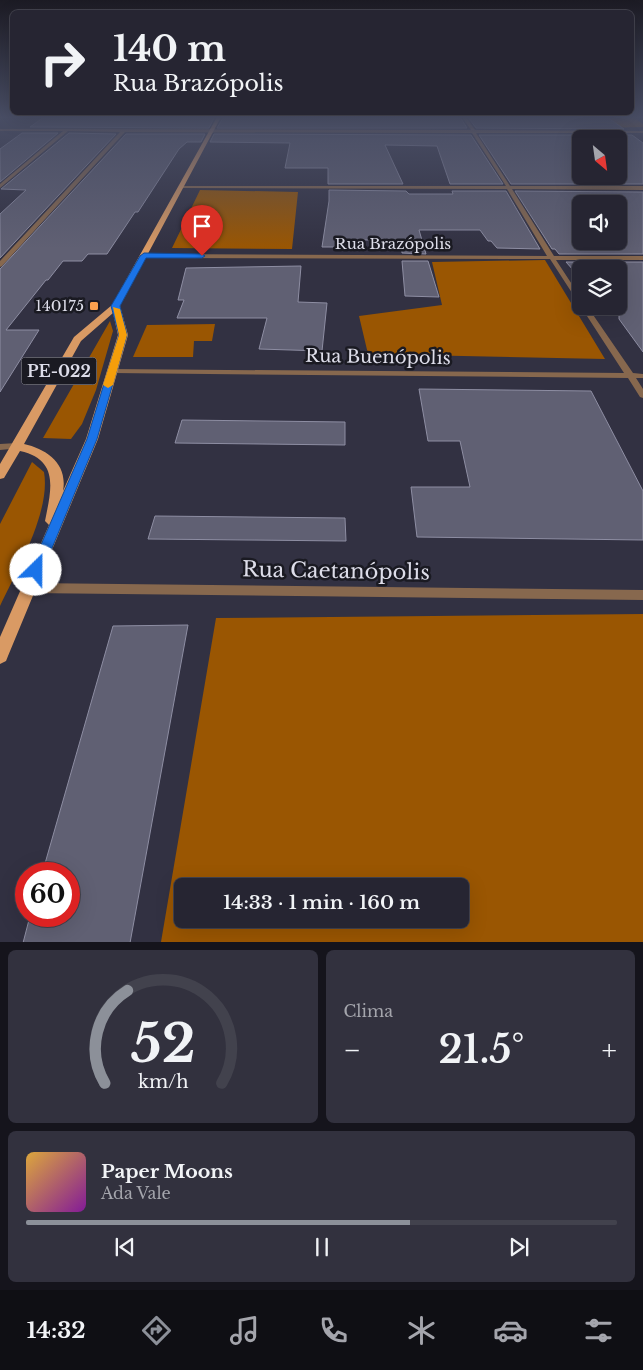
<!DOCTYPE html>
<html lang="pt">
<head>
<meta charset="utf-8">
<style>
	body { margin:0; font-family:"Libre Baskerville",serif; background:#32313e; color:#f1f3f6; height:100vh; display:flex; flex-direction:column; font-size:19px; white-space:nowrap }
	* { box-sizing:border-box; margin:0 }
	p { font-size:16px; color:#a4a5ac }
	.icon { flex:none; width:28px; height:28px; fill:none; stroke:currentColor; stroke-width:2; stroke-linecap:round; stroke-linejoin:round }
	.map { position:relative; height:942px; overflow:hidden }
	.panel { display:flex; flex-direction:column; gap:8px; padding:8px; background:#15141c; flex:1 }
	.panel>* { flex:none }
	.hud { position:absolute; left:10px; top:10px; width:624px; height:105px; border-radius:8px; box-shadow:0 5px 20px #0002,0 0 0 1px #42424d; background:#262532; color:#f1f3f6; overflow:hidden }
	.needle { width:32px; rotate:151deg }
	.controls { position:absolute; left:572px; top:130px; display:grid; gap:10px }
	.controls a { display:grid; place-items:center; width:55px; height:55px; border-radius:8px; background:#262532; box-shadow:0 5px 20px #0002,0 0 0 1px #42424d; font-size:25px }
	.speed { position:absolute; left:15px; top:862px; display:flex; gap:10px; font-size:25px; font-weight:700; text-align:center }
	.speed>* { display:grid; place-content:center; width:65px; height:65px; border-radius:50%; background:#262532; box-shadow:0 5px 20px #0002,0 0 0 1px #42424d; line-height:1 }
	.speed .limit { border:8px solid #d22; background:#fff; color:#111 }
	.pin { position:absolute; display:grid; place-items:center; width:42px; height:42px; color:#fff; margin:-51px -21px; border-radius:50% 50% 50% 0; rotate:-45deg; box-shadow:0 0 5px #0007 }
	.pin .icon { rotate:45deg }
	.me { position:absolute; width:55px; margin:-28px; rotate:23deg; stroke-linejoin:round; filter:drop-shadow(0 0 4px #0008) }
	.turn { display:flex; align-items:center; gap:18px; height:105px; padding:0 20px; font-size:22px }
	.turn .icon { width:65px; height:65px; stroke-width:2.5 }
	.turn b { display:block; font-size:35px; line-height:42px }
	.big { font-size:38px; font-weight:600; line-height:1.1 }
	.panel .widget { flex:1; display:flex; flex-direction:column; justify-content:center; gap:8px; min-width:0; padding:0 18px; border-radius:8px; background:#32313e }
	.panel .dial { align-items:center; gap:0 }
	.dial svg { height:130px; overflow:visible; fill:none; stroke:#42424d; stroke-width:7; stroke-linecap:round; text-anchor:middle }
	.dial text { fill:#f1f3f6; stroke:none }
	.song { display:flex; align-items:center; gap:15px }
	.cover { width:60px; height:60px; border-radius:8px; background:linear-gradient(135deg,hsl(40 70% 55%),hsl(290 70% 35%)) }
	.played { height:5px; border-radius:2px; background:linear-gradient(90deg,#8c9099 65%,#42424d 65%) }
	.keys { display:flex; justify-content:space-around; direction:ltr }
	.heat { display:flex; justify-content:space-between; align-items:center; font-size:28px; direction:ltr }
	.panel .tiles { flex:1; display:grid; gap:8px; grid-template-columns:1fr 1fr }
	.widget:last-child { grid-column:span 2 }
	.trip { position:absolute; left:174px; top:878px; width:295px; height:50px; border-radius:8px; background:#262532; box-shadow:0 5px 20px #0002,0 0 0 1px #42424d; font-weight:600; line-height:50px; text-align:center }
	.tabs { display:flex; height:80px; justify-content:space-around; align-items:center; background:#0f0f14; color:#a4a5ac }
	.tabs .icon { width:35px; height:35px }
	.tabs .current { color:#8c9099 }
	.tabs b { font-size:22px; color:#f1f3f6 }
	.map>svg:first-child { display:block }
	.forest { fill:#9a5602; fill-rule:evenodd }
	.building { fill:#606073; stroke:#8e8ea3; fill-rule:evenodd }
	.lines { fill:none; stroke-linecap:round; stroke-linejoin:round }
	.minor { fill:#87684e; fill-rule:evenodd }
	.tertiary { fill:#87684e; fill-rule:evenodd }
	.primary { fill:#d99a64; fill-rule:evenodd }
	.route { fill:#1a73e8; stroke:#114b97 }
	.slow { fill:#f59e0b }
	.poi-dot { fill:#f9a04d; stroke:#1a1a22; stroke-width:2 }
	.labels { text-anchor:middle; stroke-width:5; stroke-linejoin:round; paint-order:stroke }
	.far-street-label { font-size:15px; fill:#dddde9; stroke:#1a1a22 }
	.far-poi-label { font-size:15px; fill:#dddde9; stroke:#1a1a22; text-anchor:end }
	.shield { fill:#1a1a22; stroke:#a2a2ad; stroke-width:1 }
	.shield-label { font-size:16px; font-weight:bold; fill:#dddde9 }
	.street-label { font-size:18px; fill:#dddde9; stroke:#1a1a22 }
	.near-street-label { font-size:21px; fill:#dddde9; stroke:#1a1a22 }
</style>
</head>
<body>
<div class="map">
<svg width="643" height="943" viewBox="0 0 643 943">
	<rect width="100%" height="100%" fill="#323142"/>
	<path class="forest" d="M591 117H633L643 124V127L593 128 597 121Z
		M200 190 298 192 292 249 172 248Z
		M545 260 605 359 368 354 359 316 442 305 432 262Z
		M110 321 113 331 96 390 82 424 71 439 43 438Z
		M215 324 212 341H194L193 357H133L147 325Z
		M32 462 44 472C51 511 17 570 0 606V524Z
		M643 614V942H161L216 618ZM182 886H460V919H182Z"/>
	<path class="building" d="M44 117H137L214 118 209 128 30 127Z
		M293 117H460L467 128H217L223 118Z
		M468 117H607L624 129 476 128Z
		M22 133H58L0 182V149Z
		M69 133 116 134 0 258V214L26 190 1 189Z
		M126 134H205L201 142H187L179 149 138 212H135L107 254H88L82 261H63L48 280H46L6 330H39L0 392V269Z
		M214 134 471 135 503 184H450L437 146 385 145 403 184H328V168H285L290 143 210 142Z
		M479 135H632L643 143V184H511ZM581 139H619V176H581Z
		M329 190 406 191 409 194H453L452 191H506L540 249 497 248 491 241H488L480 230H419L426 254 402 253 401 240H355L356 247H322L329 201Z
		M515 191 643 192V254H559L555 249H552ZM581 204H619V241H581Z
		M402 261H428L439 297 405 296Z
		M566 262H643V352L619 319V269H581V271H574Z
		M301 266 298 302 327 303 322 351 259 349 267 318H177L184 300H178L186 268Z
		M419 389 591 391 643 491V540L417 537 411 487H470L460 441H428Z
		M182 420 345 422V445L175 443Z
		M155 516 345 518 346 541 148 539Z
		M188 625 130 943H23L30 916H69V874H42L113 626Z"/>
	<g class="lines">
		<path class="minor" d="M462 117H466L475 130 643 131V133H476L510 186H643V190L512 189 554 256H643V260H556L581 298V306H587L633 373 643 374V378H636L643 389V398L640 397 628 378 112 373 108 371 112 369 624 373 550 259 143 258 140 256 143 254 547 256 507 189 182 188 180 187 182 186H506L472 133 125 132 2 266 0 267V261L120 132 68 131 0 188V184L63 131H0V129L471 130Z
			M29 583 643 590V600L29 593 25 592 23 588 25 584Z"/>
		<path class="tertiary" d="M17 443 20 444 22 446 20 448 0 450V444Z"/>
		<path class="primary" d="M217 117H221L120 306 128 335 98 439 8 656 6 661 0 664V637L49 525 45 521C51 490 60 460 20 451L4 478 0 479V464L74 337 112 305ZM113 313 118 335 86 439 63 491C68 464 47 449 24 444L81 341Z"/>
	</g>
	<linearGradient id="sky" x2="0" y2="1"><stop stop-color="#1c1b24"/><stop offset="0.47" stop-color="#494e65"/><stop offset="1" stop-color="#494e65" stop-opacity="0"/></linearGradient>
	<rect width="643" height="249" fill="url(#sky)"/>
	<path class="route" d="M144 253 202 254 205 256 202 258H146L120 306 127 335 97 439 43 570 41 574 36 575 32 574 30 570 87 439 119 335 111 306 140 256Z"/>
	<path class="slow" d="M113 307 120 309 127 335 113 385 108 388 103 385 119 335Z"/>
	<rect class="poi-dot" x="89" y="301" width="10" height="10" rx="2.5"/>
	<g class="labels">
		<g class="far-street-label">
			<text x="393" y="249">Rua Brazópolis</text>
		</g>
		<g class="far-poi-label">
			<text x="84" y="311">140175</text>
		</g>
		<rect class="shield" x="21.5" y="357.5" width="75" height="27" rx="4"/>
		<g class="shield-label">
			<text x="59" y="377">PE-022</text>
		</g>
		<g class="street-label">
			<text transform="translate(378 357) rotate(1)" y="6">Rua Buenópolis</text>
		</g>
		<g class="near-street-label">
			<text transform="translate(336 571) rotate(1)" y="7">Rua Caetanópolis</text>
		</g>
	</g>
</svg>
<div class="controls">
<a><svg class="needle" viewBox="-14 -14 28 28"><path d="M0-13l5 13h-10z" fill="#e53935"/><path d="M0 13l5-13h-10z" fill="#a4a5ac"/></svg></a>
<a><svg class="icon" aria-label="sound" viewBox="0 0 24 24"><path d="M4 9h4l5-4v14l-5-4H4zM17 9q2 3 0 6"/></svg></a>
<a><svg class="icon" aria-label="layers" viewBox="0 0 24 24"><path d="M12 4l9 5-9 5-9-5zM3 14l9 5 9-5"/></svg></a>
</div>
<div class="speed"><div class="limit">60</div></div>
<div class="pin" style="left:202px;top:256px;background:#d93025"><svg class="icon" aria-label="arrive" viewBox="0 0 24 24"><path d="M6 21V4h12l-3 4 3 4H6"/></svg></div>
<svg class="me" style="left:36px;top:570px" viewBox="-20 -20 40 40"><circle r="19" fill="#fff"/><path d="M0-13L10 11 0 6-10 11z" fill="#1a73e8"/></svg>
<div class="trip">14:33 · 1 min · 160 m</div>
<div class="hud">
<div class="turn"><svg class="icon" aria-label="right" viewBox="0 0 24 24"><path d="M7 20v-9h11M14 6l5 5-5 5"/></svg><div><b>140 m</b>Rua Brazópolis</div></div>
</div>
</div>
<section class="panel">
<div class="tiles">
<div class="widget dial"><svg viewBox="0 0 100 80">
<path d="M14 69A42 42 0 1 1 86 69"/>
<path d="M14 69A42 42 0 0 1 28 12" stroke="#8c9099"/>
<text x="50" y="56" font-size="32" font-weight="700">52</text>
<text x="50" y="72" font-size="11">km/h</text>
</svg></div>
<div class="widget"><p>Clima</p>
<div class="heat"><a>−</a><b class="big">21.5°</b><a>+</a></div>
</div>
<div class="widget">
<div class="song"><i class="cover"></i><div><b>Paper Moons</b><p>Ada Vale</p></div></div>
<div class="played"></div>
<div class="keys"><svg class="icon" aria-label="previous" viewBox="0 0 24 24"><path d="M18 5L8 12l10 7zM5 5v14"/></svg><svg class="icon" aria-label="pause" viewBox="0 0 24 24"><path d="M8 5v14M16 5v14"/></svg><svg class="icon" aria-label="next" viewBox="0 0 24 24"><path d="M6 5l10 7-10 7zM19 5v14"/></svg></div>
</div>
</div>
</section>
<nav class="tabs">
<b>14:32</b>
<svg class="icon current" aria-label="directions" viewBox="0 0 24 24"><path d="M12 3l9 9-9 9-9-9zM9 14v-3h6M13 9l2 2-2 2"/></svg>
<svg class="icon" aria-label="music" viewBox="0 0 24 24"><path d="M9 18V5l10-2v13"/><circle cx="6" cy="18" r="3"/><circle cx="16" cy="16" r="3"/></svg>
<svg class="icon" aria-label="phone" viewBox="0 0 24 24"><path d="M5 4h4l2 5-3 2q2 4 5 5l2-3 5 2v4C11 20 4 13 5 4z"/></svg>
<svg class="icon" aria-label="climate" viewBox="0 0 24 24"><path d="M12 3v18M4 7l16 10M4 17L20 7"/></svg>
<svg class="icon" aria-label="car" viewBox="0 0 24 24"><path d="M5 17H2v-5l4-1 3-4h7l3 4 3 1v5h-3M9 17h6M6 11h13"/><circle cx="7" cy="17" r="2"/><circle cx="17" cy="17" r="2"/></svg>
<svg class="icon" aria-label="filters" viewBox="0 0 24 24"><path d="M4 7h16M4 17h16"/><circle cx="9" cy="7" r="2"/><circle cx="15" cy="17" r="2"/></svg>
</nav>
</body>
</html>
